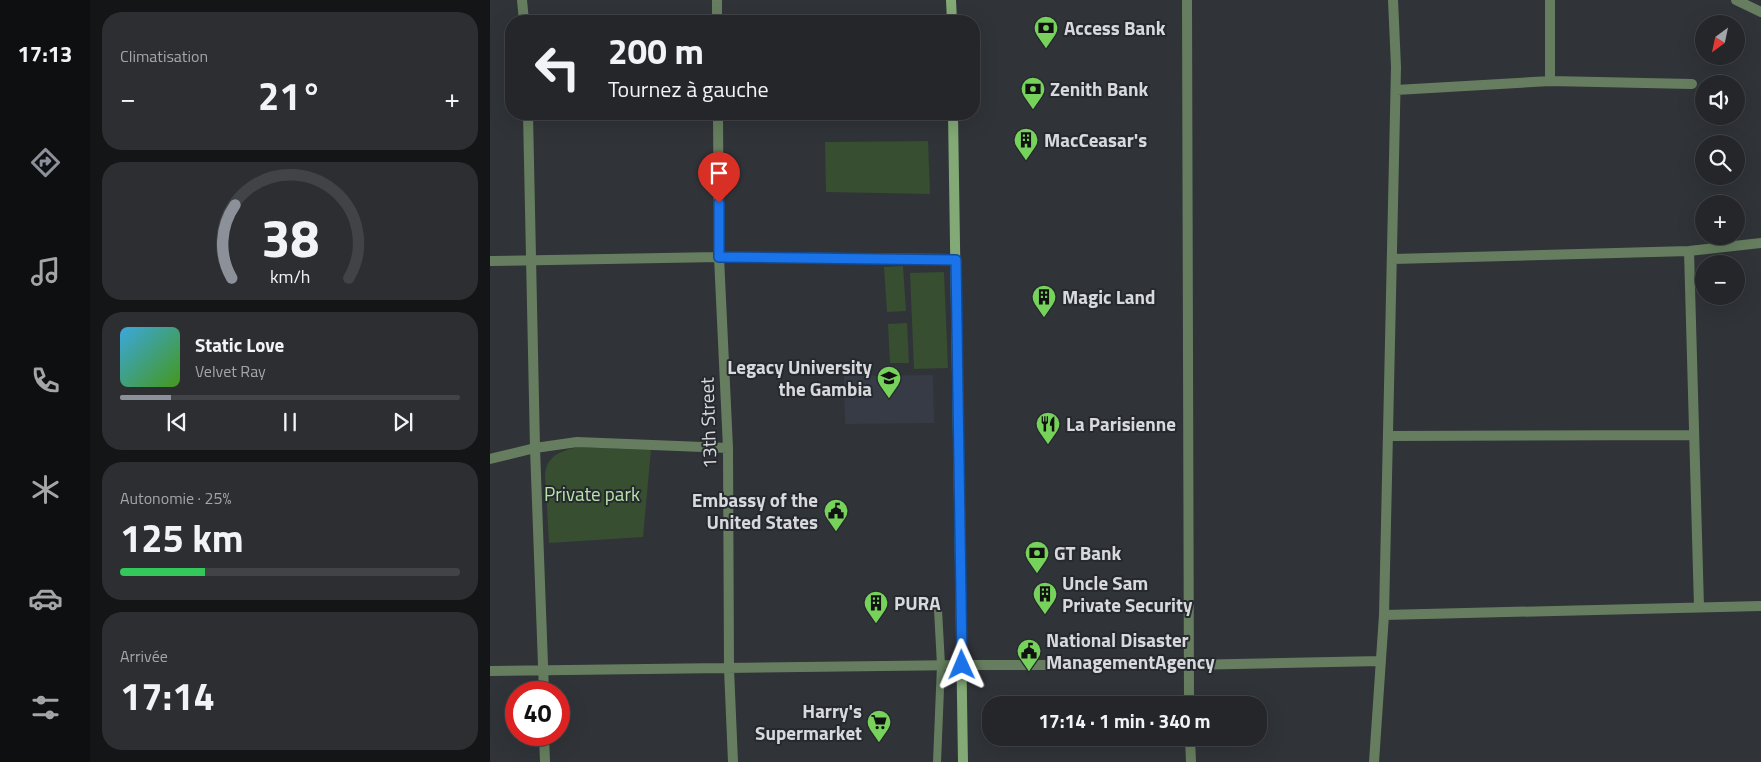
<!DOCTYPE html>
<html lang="fr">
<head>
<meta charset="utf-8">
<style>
	body { margin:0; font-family:"Titillium Web",sans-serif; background:#2c2e32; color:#f1f3f6; height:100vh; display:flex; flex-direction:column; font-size:19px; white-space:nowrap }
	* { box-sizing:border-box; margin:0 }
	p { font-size:16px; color:#a3a5a8 }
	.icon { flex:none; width:28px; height:28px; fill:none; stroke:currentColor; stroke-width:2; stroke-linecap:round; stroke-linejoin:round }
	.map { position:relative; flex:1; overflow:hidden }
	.side { display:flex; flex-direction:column; gap:12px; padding:12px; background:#141517; width:400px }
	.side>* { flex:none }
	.banner { position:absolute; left:15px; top:15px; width:475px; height:105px; border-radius:20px; box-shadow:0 5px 20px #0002,0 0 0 1px #414347; background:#24262a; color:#f1f3f6; overflow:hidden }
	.needle { width:32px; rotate:213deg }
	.tools { position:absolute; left:1205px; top:15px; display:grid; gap:10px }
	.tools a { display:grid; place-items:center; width:50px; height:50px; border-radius:50%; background:#24262a; box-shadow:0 5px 20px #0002,0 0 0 1px #414347; font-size:25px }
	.speed { position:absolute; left:15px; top:681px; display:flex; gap:10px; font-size:25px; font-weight:700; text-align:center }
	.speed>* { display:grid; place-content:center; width:65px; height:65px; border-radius:50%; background:#24262a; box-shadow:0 5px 20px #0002,0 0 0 1px #414347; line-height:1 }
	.speed .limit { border:8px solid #d22; background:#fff; color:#111 }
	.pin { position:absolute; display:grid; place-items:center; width:42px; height:42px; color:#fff; margin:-51px -21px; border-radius:50% 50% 50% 0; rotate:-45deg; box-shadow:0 0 5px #0007 }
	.pin .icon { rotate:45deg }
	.me { position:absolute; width:55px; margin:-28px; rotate:359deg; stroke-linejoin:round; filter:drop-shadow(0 0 4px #0008) }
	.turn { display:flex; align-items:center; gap:18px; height:105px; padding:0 20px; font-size:22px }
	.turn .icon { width:65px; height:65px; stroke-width:2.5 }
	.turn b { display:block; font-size:35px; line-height:42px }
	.big { font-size:38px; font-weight:700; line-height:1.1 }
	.side .card { flex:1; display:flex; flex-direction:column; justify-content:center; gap:8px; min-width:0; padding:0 18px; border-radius:20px; background:#2c2e32 }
	.side .dial { align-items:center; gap:0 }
	.dial svg { height:130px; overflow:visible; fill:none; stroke:#414347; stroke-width:7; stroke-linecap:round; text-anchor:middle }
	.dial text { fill:#f1f3f6; stroke:none }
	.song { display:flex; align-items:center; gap:15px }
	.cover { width:60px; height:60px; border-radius:8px; background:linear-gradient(135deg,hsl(200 70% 55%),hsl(100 70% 35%)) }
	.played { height:5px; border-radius:2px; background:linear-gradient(90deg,#8c9099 15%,#414347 15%) }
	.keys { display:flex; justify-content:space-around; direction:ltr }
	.heat { display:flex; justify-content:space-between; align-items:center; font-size:28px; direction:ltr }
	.charge { height:8px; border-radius:4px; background:linear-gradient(90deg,#34c759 25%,#414347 0) }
	.trip { position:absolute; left:492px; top:696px; width:285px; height:50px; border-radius:20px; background:#24262a; box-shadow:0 5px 20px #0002,0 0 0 1px #414347; font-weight:700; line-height:50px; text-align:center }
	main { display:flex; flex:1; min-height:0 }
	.dock { display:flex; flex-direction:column; width:90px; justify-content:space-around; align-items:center; background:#0e0f11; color:#a3a5a8 }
	.dock .icon { width:35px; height:35px }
	.dock .on { color:#8c9099 }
	.dock b { font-size:22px; color:#f1f3f6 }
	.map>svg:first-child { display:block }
	.built { fill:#373b46 }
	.green { fill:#374e31 }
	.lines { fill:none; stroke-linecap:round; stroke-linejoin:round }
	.lane { stroke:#667e5f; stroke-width:8 }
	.street { stroke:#667e5f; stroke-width:10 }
	.secondary { stroke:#82a976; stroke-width:10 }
	.route-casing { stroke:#114b97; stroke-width:12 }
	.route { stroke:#1a73e8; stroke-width:9 }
	.labels { text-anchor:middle; stroke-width:4; stroke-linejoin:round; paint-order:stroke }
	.poi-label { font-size:19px; font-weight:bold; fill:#d8d9dd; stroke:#26292e; text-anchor:start }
	.street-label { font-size:19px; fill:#d8d9dd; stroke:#26292e }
	.park-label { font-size:19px; fill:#b6e4a9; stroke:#26292e }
</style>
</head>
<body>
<main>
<nav class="dock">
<b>17:13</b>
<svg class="icon on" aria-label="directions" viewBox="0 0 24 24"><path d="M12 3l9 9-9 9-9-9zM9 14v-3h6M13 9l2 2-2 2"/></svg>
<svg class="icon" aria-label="music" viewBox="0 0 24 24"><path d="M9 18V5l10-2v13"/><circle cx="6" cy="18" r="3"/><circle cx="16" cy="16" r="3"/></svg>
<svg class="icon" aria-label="phone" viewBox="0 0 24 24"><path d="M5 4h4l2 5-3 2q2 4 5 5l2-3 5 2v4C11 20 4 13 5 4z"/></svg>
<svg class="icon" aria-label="climate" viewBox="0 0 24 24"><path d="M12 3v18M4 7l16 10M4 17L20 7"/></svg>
<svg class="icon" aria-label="car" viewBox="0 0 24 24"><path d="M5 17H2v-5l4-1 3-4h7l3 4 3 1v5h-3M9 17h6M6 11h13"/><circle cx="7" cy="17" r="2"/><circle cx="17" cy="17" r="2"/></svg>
<svg class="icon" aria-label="filters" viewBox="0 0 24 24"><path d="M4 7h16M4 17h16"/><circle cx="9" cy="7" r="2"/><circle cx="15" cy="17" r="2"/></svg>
</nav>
<section class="side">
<div class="card"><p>Climatisation</p>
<div class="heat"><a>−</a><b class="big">21°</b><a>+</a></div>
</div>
<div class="card dial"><svg viewBox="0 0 100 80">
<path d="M14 69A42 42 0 1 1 86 69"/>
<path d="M14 69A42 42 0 0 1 16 24" stroke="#8c9099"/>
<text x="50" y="56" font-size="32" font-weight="700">38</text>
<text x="50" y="72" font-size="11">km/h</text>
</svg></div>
<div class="card">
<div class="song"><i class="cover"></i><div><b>Static Love</b><p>Velvet Ray</p></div></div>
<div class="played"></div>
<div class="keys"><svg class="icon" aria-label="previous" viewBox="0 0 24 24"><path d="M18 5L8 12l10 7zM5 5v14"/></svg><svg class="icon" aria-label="pause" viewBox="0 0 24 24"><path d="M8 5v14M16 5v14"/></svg><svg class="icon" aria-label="next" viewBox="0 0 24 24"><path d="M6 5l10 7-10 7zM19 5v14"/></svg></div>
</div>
<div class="card"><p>Autonomie · 25%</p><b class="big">125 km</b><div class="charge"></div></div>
<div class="card"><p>Arrivée</p><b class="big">17:14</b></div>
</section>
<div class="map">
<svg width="1271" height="762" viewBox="0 0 1271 762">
	<rect width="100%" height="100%" fill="#303338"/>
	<path class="built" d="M443 375 444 423 355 424 354 376Z"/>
	<path class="green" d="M438 141 440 194 336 192 335 142Z
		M413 266 416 311 397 312 394 267Z
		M454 272 458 368 424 369 420 273Z
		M417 323 419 363H400L398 324Z
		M87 447 161 450 153 537 59 543 55 474C58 455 69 452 87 447Z"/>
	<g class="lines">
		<path class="lane" d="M447 762 451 665 448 610"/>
		<path class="street" d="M32 0 34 21
			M227 0V21
			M697 0 699 705
			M1060 0V81
			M1246 0 1271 12
			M906 90 1060 81 1202 84
			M38 114 45 448 54 692
			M228 114 229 257 238 448 239 669 243 762
			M1199 251 1209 607
			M903 259 1199 251 1271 243
			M0 261 229 257 466 259
			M898 436 1204 435
			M0 459 45 448 87 442 238 448
			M894 615 1271 606
			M0 671 473 665H697L891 661
			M54 735 55 762
			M700 738 701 762
			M884 762 894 615 906 67 903 0"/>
		<path class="secondary" d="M461 0 462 21
			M463 114 473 762"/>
	</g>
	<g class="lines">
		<defs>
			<path id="route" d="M229 203V257L466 260 472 665"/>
		</defs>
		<use href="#route" class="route-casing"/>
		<use href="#route" class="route"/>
	</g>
	<defs>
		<symbol id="bank-pin" viewBox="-11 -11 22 30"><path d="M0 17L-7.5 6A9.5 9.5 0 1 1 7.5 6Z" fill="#76d25a" stroke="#26292e"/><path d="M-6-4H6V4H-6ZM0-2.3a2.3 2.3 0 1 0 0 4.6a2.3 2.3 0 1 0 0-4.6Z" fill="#111"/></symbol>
		<symbol id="building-pin" viewBox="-11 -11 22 30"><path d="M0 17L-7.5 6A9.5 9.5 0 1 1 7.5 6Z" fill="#76d25a" stroke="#26292e"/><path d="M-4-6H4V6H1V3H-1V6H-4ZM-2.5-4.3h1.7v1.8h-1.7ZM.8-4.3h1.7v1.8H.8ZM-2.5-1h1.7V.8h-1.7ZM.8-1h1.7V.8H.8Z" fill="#111"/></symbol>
		<symbol id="university-pin" viewBox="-11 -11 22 30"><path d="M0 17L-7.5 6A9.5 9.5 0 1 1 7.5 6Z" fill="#76d25a" stroke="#26292e"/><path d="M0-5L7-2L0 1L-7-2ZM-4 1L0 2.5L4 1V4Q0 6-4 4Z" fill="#111"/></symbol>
		<symbol id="restaurant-pin" viewBox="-11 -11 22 30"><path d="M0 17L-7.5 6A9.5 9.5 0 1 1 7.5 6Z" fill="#76d25a" stroke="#26292e"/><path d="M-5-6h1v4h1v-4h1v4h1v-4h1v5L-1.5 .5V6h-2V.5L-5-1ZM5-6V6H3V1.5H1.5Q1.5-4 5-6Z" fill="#111"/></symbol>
		<symbol id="civic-pin" viewBox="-11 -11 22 30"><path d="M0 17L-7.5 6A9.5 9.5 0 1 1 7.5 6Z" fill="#76d25a" stroke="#26292e"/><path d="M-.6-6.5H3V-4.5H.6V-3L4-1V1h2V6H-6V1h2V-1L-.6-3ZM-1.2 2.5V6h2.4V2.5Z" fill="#111"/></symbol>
		<symbol id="supermarket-pin" viewBox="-11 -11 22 30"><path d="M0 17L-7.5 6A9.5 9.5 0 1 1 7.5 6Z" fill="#76d25a" stroke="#26292e"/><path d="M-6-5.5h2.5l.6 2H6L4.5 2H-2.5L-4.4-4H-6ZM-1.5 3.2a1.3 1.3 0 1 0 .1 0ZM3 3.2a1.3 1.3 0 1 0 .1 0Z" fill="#111"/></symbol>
	</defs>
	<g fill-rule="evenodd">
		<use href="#bank-pin" x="542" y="14" width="28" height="38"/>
		<use href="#bank-pin" x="529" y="75" width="28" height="38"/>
		<use href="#building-pin" x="522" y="126" width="28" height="38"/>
		<use href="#building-pin" x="540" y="283" width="28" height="38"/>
		<use href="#university-pin" x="385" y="364" width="28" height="38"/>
		<use href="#restaurant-pin" x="544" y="410" width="28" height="38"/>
		<use href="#civic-pin" x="332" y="497" width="28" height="38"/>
		<use href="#bank-pin" x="533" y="539" width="28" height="38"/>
		<use href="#building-pin" x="541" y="580" width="28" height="38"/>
		<use href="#building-pin" x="372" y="589" width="28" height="38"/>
		<use href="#civic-pin" x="525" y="637" width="28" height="38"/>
		<use href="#supermarket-pin" x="375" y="708" width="28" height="38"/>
	</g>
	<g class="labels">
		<g class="poi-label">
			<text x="574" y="35">Access Bank</text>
			<text x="560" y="96">Zenith Bank</text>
			<text x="554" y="147">MacCeasar's</text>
			<text x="572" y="304">Magic Land</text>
			<text x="382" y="374" text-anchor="end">Legacy University<tspan x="382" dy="22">the Gambia</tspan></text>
			<text x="576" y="431">La Parisienne</text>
			<text x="328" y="507" text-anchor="end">Embassy of the<tspan x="328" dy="22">United States</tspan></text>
			<text x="564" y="560">GT Bank</text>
			<text x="572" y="590">Uncle Sam<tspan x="572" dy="22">Private Security</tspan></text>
			<text x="404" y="610">PURA</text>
			<text x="556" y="647">National Disaster<tspan x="556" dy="22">ManagementAgency</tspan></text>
			<text x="372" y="718" text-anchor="end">Harry's<tspan x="372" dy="22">Supermarket</tspan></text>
		</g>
		<g class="street-label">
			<text transform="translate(218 423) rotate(-92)" y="7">13th Street</text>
		</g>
		<g class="park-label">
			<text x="102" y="501">Private park</text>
		</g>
	</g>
</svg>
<div class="tools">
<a><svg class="needle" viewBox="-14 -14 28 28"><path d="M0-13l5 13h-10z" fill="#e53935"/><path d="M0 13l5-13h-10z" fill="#a3a5a8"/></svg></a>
<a><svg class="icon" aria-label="sound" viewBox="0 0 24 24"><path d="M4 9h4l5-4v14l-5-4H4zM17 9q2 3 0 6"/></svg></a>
<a><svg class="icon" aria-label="search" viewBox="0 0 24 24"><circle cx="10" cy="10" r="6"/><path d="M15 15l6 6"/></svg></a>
<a>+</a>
<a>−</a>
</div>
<div class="speed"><div class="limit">40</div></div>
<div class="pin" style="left:229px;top:203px;background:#d93025"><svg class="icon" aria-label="arrive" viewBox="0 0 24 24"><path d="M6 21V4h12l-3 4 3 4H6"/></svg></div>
<svg class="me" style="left:472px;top:665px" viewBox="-20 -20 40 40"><path d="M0-17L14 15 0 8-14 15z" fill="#1a73e8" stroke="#fff" stroke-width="4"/></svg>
<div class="trip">17:14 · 1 min · 340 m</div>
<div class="banner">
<div class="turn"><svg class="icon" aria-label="left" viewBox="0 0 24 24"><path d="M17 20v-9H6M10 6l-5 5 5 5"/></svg><div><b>200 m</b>Tournez à gauche</div></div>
</div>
</div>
</main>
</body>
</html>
